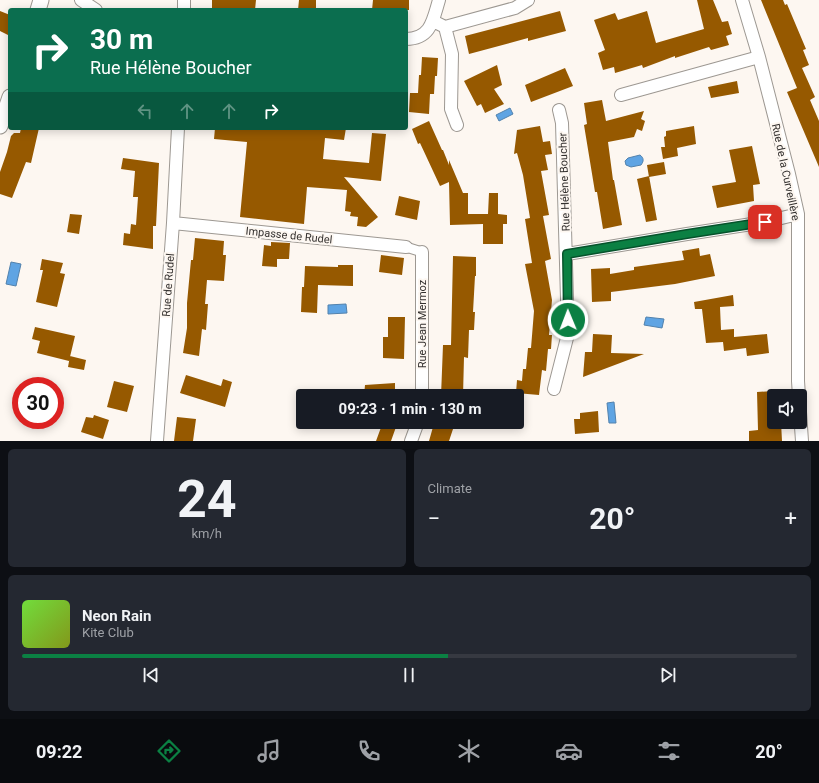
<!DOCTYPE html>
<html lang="en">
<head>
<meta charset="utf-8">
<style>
	body { margin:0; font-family:Roboto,sans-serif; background:#242831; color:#f1f3f6; height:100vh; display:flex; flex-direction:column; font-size:15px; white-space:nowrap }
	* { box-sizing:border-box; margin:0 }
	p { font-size:13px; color:#9ea1a6 }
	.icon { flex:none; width:22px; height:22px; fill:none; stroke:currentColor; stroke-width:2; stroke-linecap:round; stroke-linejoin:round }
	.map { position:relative; height:441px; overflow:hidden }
	.details { display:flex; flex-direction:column; gap:8px; padding:8px; background:#0d0f14; flex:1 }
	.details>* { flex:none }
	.top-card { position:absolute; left:8px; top:8px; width:400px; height:122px; border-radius:4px; box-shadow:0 2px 10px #0003; background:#0b6e4f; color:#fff; overflow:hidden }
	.controls { position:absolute; left:767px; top:389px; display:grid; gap:8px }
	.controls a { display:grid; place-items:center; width:40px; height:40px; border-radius:4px; background:#171b24; box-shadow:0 2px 10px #0003; font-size:20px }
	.speed { position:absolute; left:12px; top:377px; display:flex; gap:8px; font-size:20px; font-weight:700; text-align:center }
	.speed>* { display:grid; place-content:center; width:52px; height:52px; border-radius:50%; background:#171b24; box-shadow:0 2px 10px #0003; line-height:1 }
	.speed .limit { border:6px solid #d22; background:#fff; color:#111 }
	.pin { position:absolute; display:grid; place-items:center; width:34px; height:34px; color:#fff; margin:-17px; border-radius:8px; box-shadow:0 2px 6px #0006 }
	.me { position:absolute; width:44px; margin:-22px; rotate:359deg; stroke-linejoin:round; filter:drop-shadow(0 0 3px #0008) }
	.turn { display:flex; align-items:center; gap:14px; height:84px; padding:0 16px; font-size:18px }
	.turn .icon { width:52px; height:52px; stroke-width:2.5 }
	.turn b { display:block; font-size:28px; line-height:34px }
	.lanes { display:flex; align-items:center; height:38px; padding:0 16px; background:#0003; justify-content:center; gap:20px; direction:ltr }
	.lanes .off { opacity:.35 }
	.big { font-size:30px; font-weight:700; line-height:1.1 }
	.details .tile { flex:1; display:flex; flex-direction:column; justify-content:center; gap:6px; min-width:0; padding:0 14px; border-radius:6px; background:#242831 }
	.details .dial { align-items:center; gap:0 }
	.dial b { font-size:52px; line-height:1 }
	.song { display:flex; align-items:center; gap:12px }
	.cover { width:48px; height:48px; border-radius:6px; background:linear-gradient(135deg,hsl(100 70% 55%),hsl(70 70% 35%)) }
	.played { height:4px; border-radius:2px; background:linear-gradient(90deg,#0b8043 55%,#363941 55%) }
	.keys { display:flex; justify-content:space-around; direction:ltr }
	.heat { display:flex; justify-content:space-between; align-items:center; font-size:22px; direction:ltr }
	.details .tiles { flex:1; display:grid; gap:8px; grid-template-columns:1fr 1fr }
	.tile:last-child { grid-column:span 2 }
	.trip { position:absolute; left:296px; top:389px; width:228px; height:40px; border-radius:4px; background:#171b24; box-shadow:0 2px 10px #0003; font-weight:700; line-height:40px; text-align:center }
	.tabs { display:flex; height:64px; justify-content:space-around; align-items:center; background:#090b0e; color:#9ea1a6 }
	.tabs .icon { width:28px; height:28px }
	.tabs .selected { color:#0b8043 }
	.tabs b { font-size:18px; color:#f1f3f6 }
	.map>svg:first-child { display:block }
	.water { fill:#5fa4e3; stroke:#5282ad }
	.building { fill:#965900 }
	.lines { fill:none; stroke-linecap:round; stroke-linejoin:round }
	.pedestrian-casing { stroke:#9d9892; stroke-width:11 }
	.minor-casing { stroke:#9d9892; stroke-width:14 }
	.tertiary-casing { stroke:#9d9892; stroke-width:17 }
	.pedestrian { stroke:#fff; stroke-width:9 }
	.minor { stroke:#fff; stroke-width:12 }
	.tertiary { stroke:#fff; stroke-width:15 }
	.route-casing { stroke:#07532c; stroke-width:10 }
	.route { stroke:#0b8043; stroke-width:7 }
	.labels { text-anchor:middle; stroke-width:4; stroke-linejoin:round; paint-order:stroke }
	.street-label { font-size:11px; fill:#34312f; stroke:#fdf7f1 }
</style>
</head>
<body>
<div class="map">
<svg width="819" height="441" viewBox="0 0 819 441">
	<rect width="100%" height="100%" fill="#fdf7f1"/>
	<path class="water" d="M510 108 513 114 499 121 496 115Z
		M640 155C644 158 644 161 641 165L631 167 626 165 625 161 628 158Z
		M11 262 21 264 16 286 6 284Z
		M346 304 347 313 328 314V305Z
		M646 317 664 319 662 328 644 325Z
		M614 402 616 423H609L607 403Z"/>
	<path class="building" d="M212 0H256L255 10H212Z
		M299 0H316V10H298Z
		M373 0H409V10H372Z
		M697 0H713L722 22 728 21 732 34 726 36 729 45 711 50 709 47 675 58V56L643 68 642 65 615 73 614 67 603 70 598 53 605 50 594 20 615 13 618 20 647 11 656 43 704 29Z
		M761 0H783L785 5 787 4 806 49 803 50 809 65 802 68 815 97 810 100 819 121V167L787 92 797 88Z
		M0 11 10 15V36L0 31Z
		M560 11 566 31 528 41V38L469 54 465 36Z
		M422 57 438 58 437 76H435L434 94H430L429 114 409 112 410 93H418L419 75H421Z
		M497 65 502 85 494 89 504 104 485 113 481 104 477 106 464 81Z
		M565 68 573 86 531 102 525 85Z
		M737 81 739 93 711 98 708 87Z
		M602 100 606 121 644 111 641 119 645 121 642 131 637 129 634 137 608 142 613 180H614L622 225 603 229 597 192H595L584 125 587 124 584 103Z
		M429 121 442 150H443L449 165V160L463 193H468V214H488L489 193H498V214L507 215V224H503V244H483V224L450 225 449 182 440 186 420 143 418 144 412 129Z
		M540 126 543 142 550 141 552 154 545 155 548 170 541 171 549 215 543 216 551 259 545 261 552 300 549 335H552L551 349H548L546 371 542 370 539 395 516 393 517 380 522 381 523 369H526L528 348H531L534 311 525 264 532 263 525 219 530 218 523 175 517 153 514 154 517 130Z
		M694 126 696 144 677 148 678 156 663 159 661 147H665L664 137 666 136V131Z
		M21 128H39L31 163 26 162 12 198 0 194V172L7 152 11 136 14 133H20Z
		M215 128H346L344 140 325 138 323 159 369 163 372 133 386 134 381 181 344 177 378 217 366 227 357 226 358 217 350 216 351 212 345 211 347 190 307 187 304 224 240 217 247 142 214 139Z
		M752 146 760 184 753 185 754 201 717 208 712 186 736 182 729 150Z
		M123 158 159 163 156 226H153V249L123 245 124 233 130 234 131 224 136 225 138 197H133L135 171 121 169Z
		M664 162 666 174 649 177 647 165Z
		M649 176 657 220 646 222 637 179Z
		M399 196 420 201 417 220 395 215Z
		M70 214 82 215 79 234 67 232Z
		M195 238 224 241 223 255H226L224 281 207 280 205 304H208L206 330 202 329 199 356 183 353 187 328V303L191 260H193Z
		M271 242 290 243 289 259H277V267L262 266 264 245 271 246Z
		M699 248 700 256 710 254 715 276 675 284 611 292V301L592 302 591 269 610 268V274L634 270V267L684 260 682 251Z
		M381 255 404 258 402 275 379 272Z
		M453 256 476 257V276H475L473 312H475L474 330H469L468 358 464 357 463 396H441L443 345H451Z
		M42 259 63 263 60 273 65 274 57 307 36 302 43 270H40Z
		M338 265H353V286L318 285 317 313 301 312 302 287H304L305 266 338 267Z
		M733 295 734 306 720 307 721 330 734 329V337L767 334 769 353 747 356 746 348 724 351 723 342 706 343 702 309H695L694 302Z
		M388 317H405L404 359 383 358V337H388Z
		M35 327 75 336 69 361 37 353 40 341 32 339Z
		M593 334 612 335 611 353 644 354 583 377 585 352H592Z
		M70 356 86 360 84 370 68 367Z
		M186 375 221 386 223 379 232 382 225 407 180 393Z
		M114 381 134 386 127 412 107 407Z
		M395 383V396H364L365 385Z
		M774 391V422H781L782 441H749V431L758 430 757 392Z
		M598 411 599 432 575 434 574 419H580V413Z
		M94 415 109 420 103 439 81 432 86 417 93 418Z
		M177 417 196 419 193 441H174Z
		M383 422 396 427 391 441H376Z
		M439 422 454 426 449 441H429L433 427 437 428Z"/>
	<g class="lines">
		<defs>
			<path id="pedestrian" d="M406 247 422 252"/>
			<path id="minor" d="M81 0 96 10
				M742 0 759 57 789 174 798 214V381L799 396
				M184 10V0
				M433 21 445 27 452 54 451 109 457 125
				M445 27 515 8 528 0
				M406 39C431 39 433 20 439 0
				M621 95 759 57
				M173 223 406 247
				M422 252V396
				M567 254 687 234 765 222 798 214
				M554 389 568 334 562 123 559 110
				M800 412 802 441
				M157 441 173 223 178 128
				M411 441 418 422"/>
			<path id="tertiary" d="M38 10 41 0
				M0 126 10 97"/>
		</defs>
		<use href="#pedestrian" class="pedestrian-casing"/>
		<use href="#minor" class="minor-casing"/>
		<use href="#tertiary" class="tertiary-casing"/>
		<use href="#pedestrian" class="pedestrian"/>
		<use href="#minor" class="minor"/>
		<use href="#tertiary" class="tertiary"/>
	</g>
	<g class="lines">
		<defs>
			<path id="route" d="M568 320 567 254 687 234 765 222"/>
		</defs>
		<use href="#route" class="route-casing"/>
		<use href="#route" class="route"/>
	</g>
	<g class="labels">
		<g class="street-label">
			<text transform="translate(786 172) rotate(78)" y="4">Rue de la Curveillère</text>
			<text transform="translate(564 182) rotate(-92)" y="4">Rue Hélène Boucher</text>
			<text transform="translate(289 235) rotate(6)" y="4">Impasse de Rudel</text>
			<text transform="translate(168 285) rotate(-86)" y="4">Rue de Rudel</text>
			<text transform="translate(422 324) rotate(-90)" y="4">Rue Jean Mermoz</text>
		</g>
	</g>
</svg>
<div class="controls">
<a><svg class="icon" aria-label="sound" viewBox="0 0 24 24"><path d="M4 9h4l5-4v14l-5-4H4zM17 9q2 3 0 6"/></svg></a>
</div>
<div class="speed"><div class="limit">30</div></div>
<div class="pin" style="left:765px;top:222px;background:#d93025"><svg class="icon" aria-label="arrive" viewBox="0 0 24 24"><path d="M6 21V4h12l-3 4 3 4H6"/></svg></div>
<svg class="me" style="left:568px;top:320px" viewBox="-20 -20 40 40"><circle r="17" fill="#0b8043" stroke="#fff" stroke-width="3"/><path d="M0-11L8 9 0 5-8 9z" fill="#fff"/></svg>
<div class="trip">09:23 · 1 min · 130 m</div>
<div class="top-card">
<div class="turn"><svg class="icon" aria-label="right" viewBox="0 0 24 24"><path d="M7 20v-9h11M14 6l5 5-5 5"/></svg><div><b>30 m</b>Rue Hélène Boucher</div></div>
<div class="lanes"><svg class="icon off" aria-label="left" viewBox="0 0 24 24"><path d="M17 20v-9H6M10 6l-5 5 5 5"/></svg><svg class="icon off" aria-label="ahead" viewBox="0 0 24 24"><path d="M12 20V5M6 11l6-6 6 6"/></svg><svg class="icon off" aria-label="ahead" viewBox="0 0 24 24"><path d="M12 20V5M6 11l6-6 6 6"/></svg><svg class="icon" aria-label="right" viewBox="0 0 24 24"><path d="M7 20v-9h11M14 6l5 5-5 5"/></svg></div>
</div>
</div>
<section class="details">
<div class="tiles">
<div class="tile dial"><b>24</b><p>km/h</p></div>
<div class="tile"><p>Climate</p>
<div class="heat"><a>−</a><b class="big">20°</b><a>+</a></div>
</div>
<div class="tile">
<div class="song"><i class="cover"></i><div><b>Neon Rain</b><p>Kite Club</p></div></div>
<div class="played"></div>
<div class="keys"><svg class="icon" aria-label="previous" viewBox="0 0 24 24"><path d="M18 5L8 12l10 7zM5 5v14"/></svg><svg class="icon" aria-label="pause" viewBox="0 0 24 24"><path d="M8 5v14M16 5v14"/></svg><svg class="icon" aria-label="next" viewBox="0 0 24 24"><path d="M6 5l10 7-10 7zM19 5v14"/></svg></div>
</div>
</div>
</section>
<nav class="tabs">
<b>09:22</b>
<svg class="icon selected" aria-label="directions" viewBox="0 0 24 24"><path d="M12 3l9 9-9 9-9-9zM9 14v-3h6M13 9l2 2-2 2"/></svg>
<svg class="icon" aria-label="music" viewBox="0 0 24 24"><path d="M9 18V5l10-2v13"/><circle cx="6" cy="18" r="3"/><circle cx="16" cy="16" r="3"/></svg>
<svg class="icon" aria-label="phone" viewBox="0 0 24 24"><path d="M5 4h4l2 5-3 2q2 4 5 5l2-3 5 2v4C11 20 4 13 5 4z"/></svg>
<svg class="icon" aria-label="climate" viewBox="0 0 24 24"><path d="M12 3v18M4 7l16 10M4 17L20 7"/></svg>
<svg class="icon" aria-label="car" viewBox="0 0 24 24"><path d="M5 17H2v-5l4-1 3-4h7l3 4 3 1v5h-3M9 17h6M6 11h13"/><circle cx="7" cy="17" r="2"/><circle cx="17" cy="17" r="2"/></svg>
<svg class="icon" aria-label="filters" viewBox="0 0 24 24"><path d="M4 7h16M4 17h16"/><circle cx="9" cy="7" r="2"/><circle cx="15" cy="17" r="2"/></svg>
<b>20°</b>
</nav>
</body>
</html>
